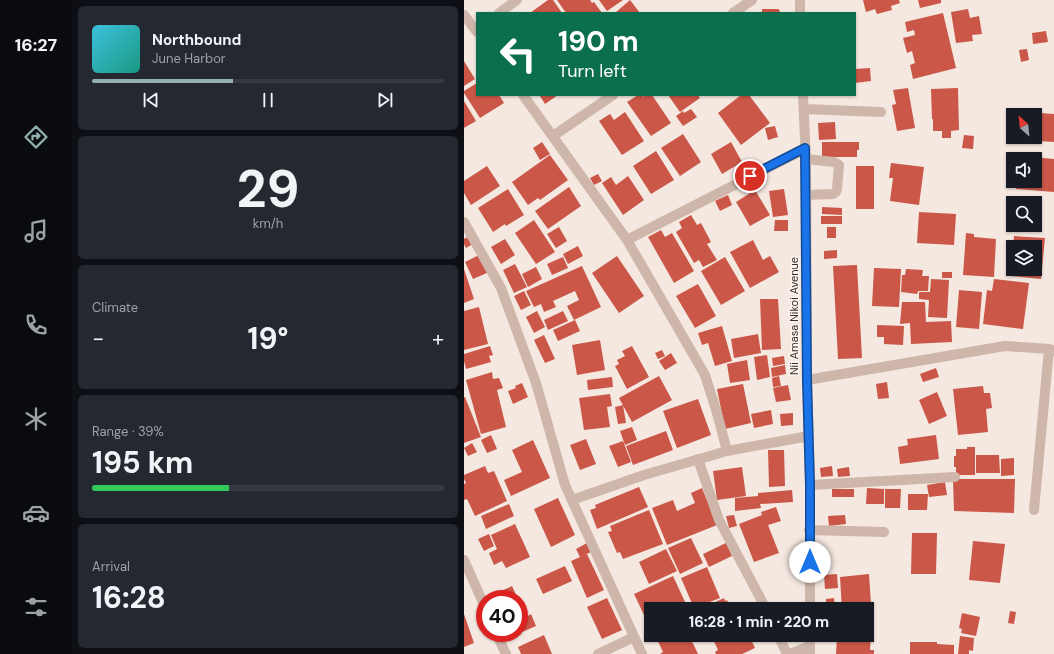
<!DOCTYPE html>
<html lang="en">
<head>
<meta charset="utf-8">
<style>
	body { margin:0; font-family:"DM Sans",sans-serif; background:#242831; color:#f1f3f6; height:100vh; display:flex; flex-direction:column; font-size:15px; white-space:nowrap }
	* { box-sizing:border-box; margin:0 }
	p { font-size:13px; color:#9ea1a6 }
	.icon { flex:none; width:22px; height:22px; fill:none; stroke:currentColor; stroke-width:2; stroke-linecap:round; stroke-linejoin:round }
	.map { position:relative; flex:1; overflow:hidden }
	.sheet { display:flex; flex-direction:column; gap:6px; padding:6px; background:#0d0f14; width:392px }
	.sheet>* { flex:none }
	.guide { position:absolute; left:12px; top:12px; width:380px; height:84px; border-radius:0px; box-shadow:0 1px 3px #0004; background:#0b6e4f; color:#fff; overflow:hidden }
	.needle { width:26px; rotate:333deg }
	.fabs { position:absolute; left:542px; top:108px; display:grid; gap:8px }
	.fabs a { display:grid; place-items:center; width:36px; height:36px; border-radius:0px; background:#171b24; box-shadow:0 1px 3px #0004; font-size:20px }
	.speed { position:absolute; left:12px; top:590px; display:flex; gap:8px; font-size:20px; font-weight:700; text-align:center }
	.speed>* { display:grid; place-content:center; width:52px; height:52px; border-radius:50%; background:#171b24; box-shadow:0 1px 3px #0004; line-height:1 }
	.speed .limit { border:6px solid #d22; background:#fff; color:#111 }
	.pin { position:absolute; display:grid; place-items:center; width:34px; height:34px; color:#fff; margin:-17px; border:2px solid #fff; border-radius:50%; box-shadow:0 1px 4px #0007 }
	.me { position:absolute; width:44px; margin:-22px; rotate:0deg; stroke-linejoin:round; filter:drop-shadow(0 0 3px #0008) }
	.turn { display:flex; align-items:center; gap:14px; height:84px; padding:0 16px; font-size:18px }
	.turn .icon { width:52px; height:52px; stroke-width:2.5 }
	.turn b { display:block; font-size:28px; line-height:34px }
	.big { font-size:30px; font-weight:700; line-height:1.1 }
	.sheet .tile { flex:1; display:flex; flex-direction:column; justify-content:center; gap:6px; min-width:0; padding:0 14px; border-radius:6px; background:#242831 }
	.sheet .dial { align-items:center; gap:0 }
	.dial b { font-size:52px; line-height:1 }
	.song { display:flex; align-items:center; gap:12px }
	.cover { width:48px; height:48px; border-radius:6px; background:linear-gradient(135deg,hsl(190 70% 55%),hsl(170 70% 35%)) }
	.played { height:4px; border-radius:2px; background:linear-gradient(90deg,#92b0b0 40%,#363941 40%) }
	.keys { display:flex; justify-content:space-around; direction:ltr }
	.heat { display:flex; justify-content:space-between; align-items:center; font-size:22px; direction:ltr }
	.charge { height:6px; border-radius:3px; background:linear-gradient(90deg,#34c759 39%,#363941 0) }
	.trip { position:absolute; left:180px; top:602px; width:230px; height:40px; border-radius:0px; background:#171b24; box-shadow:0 1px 3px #0004; font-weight:700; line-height:40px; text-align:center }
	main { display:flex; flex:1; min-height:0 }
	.tab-bar { display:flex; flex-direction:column; width:72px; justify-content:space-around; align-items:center; background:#090b0e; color:#9ea1a6 }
	.tab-bar .icon { width:28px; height:28px }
	.tab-bar .current { color:#92b0b0 }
	.tab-bar b { font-size:18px; color:#f1f3f6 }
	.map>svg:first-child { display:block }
	.building { fill:#cb5748 }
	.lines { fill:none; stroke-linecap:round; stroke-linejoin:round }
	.minor { stroke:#ceb6ab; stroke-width:10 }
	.route-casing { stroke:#114b97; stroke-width:10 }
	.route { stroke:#1a73e8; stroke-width:7 }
	.labels { text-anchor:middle; stroke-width:3.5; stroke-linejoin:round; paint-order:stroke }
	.street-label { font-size:11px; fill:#3b2e2b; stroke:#fbf3ed }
</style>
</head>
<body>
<main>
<nav class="tab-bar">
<b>16:27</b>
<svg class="icon current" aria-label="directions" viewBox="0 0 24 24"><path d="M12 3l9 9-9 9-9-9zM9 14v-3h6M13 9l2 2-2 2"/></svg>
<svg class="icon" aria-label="music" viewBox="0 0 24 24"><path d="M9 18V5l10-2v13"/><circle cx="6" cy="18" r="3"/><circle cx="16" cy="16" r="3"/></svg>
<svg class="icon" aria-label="phone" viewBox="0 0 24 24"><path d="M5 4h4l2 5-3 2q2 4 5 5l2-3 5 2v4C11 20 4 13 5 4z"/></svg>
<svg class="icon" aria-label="climate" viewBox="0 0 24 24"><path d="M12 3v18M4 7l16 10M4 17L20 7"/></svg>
<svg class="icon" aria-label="car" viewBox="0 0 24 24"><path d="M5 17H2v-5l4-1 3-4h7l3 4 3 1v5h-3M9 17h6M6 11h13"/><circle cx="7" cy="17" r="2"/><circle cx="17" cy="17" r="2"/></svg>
<svg class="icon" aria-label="filters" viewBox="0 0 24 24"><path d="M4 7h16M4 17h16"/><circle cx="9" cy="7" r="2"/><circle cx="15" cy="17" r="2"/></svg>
</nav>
<section class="sheet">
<div class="tile">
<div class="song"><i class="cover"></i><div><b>Northbound</b><p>June Harbor</p></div></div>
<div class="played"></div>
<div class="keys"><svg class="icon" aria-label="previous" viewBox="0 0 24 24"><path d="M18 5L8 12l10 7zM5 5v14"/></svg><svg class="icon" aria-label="pause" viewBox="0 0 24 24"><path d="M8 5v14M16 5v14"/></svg><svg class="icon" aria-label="next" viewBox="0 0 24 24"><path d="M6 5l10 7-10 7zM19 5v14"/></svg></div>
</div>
<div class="tile dial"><b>29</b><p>km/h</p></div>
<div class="tile"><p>Climate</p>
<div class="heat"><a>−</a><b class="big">19°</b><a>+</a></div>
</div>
<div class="tile"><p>Range · 39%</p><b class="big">195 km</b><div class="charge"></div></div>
<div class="tile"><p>Arrival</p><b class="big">16:28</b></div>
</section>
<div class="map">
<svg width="590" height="654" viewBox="0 0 590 654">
	<rect width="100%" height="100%" fill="#f4e8e0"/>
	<path class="building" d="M84 0H89L98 13H66Z
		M93 0H126L128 3 130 2 138 13H102Z
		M135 0H159L143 11Z
		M166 0 176 13H151Z
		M399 0H435L436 3 427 6 428 10 413 14 411 9 402 12Z
		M454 0H477V3L456 8Z
		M298 9H315L316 13H298Z
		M504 9 506 18 515 16 518 34 508 35 509 41 492 43 487 12Z
		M479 13 492 68 449 79 446 65 451 63 448 51 443 53 439 38 451 35 450 30 443 32 441 22Z
		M582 31 584 42 569 44 568 33Z
		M563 49 565 60 557 62 555 50Z
		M0 61 11 79 0 86Z
		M406 68 407 81 391 83V69Z
		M13 83V95H35L40 103 16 118 0 93V91Z
		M444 88 451 128 433 131 428 105 432 104 429 90Z
		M494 88 495 130 487 131V138H478V131H469V119H468L467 89Z
		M78 95H94L81 104 76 96Z
		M174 95H178L179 97 181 95H188L207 123 187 136 163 102Z
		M204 95H234L236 98 216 112Z
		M277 95H285L306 123 277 145 254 113Z
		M0 101 12 121 0 128Z
		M227 109 233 117 219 126 212 116 219 111 220 113Z
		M161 112 180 141 158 155 135 121 146 114 150 120Z
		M576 113 590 114V142L574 141Z
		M371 122 372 139 355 140 354 123Z
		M311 126 314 137 304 140 301 128Z
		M219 134 237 162 216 176 197 148Z
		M500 135 510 136 509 149 498 148Z
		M78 142 86 154 76 160 69 148Z
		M267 142 278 162 258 174 247 154Z
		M358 142H395V150H393V157H358Z
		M192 151 210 180 187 194 169 166Z
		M86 155 104 180 76 200 74 198 64 205 48 182Z
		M556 156 590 159V192L552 189 553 181H571V159H555Z
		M427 163 460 167 455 205 426 201 429 178H425Z
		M23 166 36 186 7 205 0 193V181Z
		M392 166H410V209H392Z
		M134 174 138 181 130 185 126 178Z
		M164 176 180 200 159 215 138 183 147 177 152 185Z
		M105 187 117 206 84 229 71 211Z
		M44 189 60 215 42 226 41 224 29 232 14 208Z
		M320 189 324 215 309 217 305 191Z
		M291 190 306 215 286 226 272 202Z
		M264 195 268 205 256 211 251 201Z
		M358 207 378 208V215L358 214Z
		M455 212 492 214 490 245 453 243Z
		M227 215 233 225 237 223 247 242 243 244 253 260 239 267 235 260 230 263 212 232 218 228 215 222Z
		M357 216H378V224H357Z
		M70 220 91 252 72 264 51 233Z
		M311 220H324V231H310Z
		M95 227 103 241 92 248 83 234Z
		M363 227H372V238H363Z
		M197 230 201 237 208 233 230 271 210 283 184 237Z
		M502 233 510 234V237L532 239 530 277 499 275Z
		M5 236 9 244 2 248 0 244V239Z
		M550 236 581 238 577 279 547 276 548 260H549V269H571V247H549Z
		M41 239 51 255 37 264 27 247Z
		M289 240 299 260 306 256 315 272 286 288 266 252Z
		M114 246 119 256 104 264 99 254Z
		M373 250V258L360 259V251Z
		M15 255 23 273 9 279 1 262Z
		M153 256 180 296 155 313 128 273Z
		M99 257 104 268 88 275 83 264Z
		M261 257 281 291 257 305 237 271Z
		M51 264 63 287 50 293 39 270Z
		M393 265 398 358 374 359 369 266Z
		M118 266 137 307 110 320 103 306 115 300 111 291 89 301 92 307 80 312 77 304 70 307 62 291Z
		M72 267 78 279 64 287 58 274Z
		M410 268 437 269 435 307 408 306Z
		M0 269 10 299 0 303Z
		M442 269 459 270 458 276H465L464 291H454L453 294 437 292 438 275H441Z
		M478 272H488V278H478Z
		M467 279 485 280 483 318 464 317 465 300 455 299V292H466Z
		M530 279 565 283 559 329 519 324 523 290 528 291Z
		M234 284 252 316 231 328 212 296Z
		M495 290 518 292 515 329 492 327Z
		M60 291 67 305 57 310 50 296Z
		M296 299H314L317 349 298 350Z
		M438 302H461L462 322 487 321 488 342 447 344 446 323 436 324Z
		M15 307 24 344 0 350V311Z
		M73 311 81 327 70 333 62 317Z
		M99 311 104 321 84 330 80 320Z
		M111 320 116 331 94 341 89 330Z
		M413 325 440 326 439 345 420 344V337H413Z
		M258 326 268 361 251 366 244 343 238 345 234 333Z
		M294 334 297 353 270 358 267 339Z
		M80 335 91 359 81 363 70 340Z
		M136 340 141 370 113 375 108 345Z
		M26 346 29 355 25 356 27 362 2 369 0 361V354Z
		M168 346 185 377 163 389 151 366 155 364 153 360 161 356 158 351Z
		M198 350 201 356 194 359 191 353Z
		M207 353 213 363 201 370 195 361Z
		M303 355 306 377 293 380 290 357Z
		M320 356 321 364 309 366 308 358Z
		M283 360 286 380 266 383 263 364Z
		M321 365 322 374 308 377 307 368Z
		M472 368 475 377 459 382 456 374Z
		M28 372 29 379 35 378 39 388 33 390 42 427 17 434 2 380Z
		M195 376 208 400 168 422 155 398Z
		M315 376 317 386 309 387 308 378Z
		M148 377 149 387 124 390 123 380Z
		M423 382 425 398 414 399 412 384Z
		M58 383 64 397 49 404 44 391 52 388 51 386Z
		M279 384 287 423 261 429 253 389Z
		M324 385 327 400 312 402 309 388Z
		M519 386 520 393H526L528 408 522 409 524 432 494 435 489 389Z
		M473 392 483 416 465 424 455 400Z
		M146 394 148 406 143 407 146 427 120 430 115 398Z
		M0 397H1L17 437 0 443Z
		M234 399 247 435 213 448 199 411Z
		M159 405 162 423 154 424 151 407Z
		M307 410 309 424 290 428 287 414Z
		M329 413V425L317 426 316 414Z
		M168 427 173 440 161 445 156 431Z
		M202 431 209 450 169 465 162 446Z
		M27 435 33 449 23 453 17 440Z
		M472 435 475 459 436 464 434 447 444 445 443 439Z
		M122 439 132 464 116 470 106 445Z
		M69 440 86 478 47 496 40 480 58 472 48 450Z
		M159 441 167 462 154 467 145 446Z
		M8 443 13 452 4 456 0 448Z
		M503 447H511V475H492V467H490V456H492V449H503Z
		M304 450H320L321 486 305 487Z
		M512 455H535L536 473H512Z
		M550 458V475L537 476V459Z
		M21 466 24 473 30 471 43 501 11 516 3 499 0 500V484L2 483 0 479V475Z
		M368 466 369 476 357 477 356 468Z
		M278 467 282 496 253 500 249 471Z
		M385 467 386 476 374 477 373 469Z
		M489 479H551L550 513 490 511Z
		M481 482 483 495 465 497 463 485Z
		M175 487 184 507 133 529 126 510 132 508 131 505Z
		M238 488 253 525 203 545 188 508 209 500 213 511 231 503 227 493Z
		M403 488 420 489V504H402Z
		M368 489H390V497H368Z
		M421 489H437L436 508H421Z
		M328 490 329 502 296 504 297 508 271 511V498L294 496V493Z
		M444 494H464L463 510H444Z
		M94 498 111 535 87 547 70 509Z
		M45 504 50 516 22 529 17 516Z
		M312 507 317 521 304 525 315 553 290 562 275 524 298 515 297 512Z
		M185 510 199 544 159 559 156 552 153 553 144 532 148 531 146 526Z
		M270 515 273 526 265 528 262 516Z
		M381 515 382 524 365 526 364 516Z
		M51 524 66 557 42 568 38 561 30 565 25 553 33 549 27 535Z
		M448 533H473L472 574H447Z
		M25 534 30 546 20 551 14 539Z
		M227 538 239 563 216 574 204 548Z
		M509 541 541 544 536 583 505 580Z
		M123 543 127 552 116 557 112 549Z
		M262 543 268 556 245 567 239 554Z
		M202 549 213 571 185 584 175 562Z
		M123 554 140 590 123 598 107 561Z
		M101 566 108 581 79 594 72 579Z
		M243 567 256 598 230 608 217 578Z
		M373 574 374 588 361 589 360 575Z
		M405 574 408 619 403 620V609H378L376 577Z
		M209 576 222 604 211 609H187V622L183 613 180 615 170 594Z
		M48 586 54 599H34L31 594Z
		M143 598 158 630 138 639 123 607Z
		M260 598 261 601 263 600 266 609H236Z
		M370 598 371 608 362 609V599Z
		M55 601 62 617 67 614 72 626 51 635 50 633H55Z
		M546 611 552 612 550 624 544 623Z
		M498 613 516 617 512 636 497 633 498 629 495 628Z
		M0 614 10 643 0 647Z
		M403 632H407L406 650H410V654H372L373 638H375V635H403Z
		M80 635 88 654H57L54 647Z
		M191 635H225L234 654H196L199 652Z
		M247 635H285L291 648 278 654H252L251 652 254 650Z
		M496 636 510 638 509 651 505 650V654H494Z
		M446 642H473V644L490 645V654H446Z"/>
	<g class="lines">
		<path class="minor" d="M336 0V13
			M35 13 53 0
			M269 13 288 0
			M0 15 13 32
			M59 95 163 240 203 309 241 375 253 413 263 451
			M339 95 342 159 343 380 346 485V609
			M340 109 417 112
			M89 136 149 95
			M342 159 370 162 375 165 373 189 372 192 369 194 342 195
			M0 222 37 288 72 383 101 485 178 654
			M163 240 341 149
			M343 380 541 346 585 349 590 351
			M234 459 255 520 302 609
			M346 485 491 477
			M108 500 180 475 263 451 345 436
			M570 510 585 349
			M345 530 420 532
			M0 560 21 607
			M32 633 42 654
			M314 635 323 654
			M346 635V654
			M134 654 170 637
			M326 654 346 646"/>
	</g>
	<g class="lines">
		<defs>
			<path id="route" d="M286 176 341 148 343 380 346 484V562"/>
		</defs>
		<use href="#route" class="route-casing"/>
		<use href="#route" class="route"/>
	</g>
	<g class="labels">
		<g class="street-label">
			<text transform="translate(330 316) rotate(-90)" y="4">Nii Amasa Nikoi Avenue</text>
		</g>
	</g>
</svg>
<div class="fabs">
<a><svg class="needle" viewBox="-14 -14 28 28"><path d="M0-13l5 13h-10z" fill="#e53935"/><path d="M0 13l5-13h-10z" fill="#9ea1a6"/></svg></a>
<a><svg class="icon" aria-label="sound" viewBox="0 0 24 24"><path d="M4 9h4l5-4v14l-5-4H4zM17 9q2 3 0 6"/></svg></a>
<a><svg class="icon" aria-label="search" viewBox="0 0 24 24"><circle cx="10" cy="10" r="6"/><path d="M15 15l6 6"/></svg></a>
<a><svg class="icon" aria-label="layers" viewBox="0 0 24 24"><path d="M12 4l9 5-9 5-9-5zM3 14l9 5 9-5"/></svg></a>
</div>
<div class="speed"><div class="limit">40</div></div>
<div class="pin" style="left:286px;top:176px;background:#d93025"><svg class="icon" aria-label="arrive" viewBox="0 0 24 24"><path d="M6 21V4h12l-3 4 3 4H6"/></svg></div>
<svg class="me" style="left:346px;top:562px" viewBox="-20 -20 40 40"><circle r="19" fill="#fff"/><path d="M0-13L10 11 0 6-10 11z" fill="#1a73e8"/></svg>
<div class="trip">16:28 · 1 min · 220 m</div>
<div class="guide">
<div class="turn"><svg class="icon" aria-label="left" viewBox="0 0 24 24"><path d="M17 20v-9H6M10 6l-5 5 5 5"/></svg><div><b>190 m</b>Turn left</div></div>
</div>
</div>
</main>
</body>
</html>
